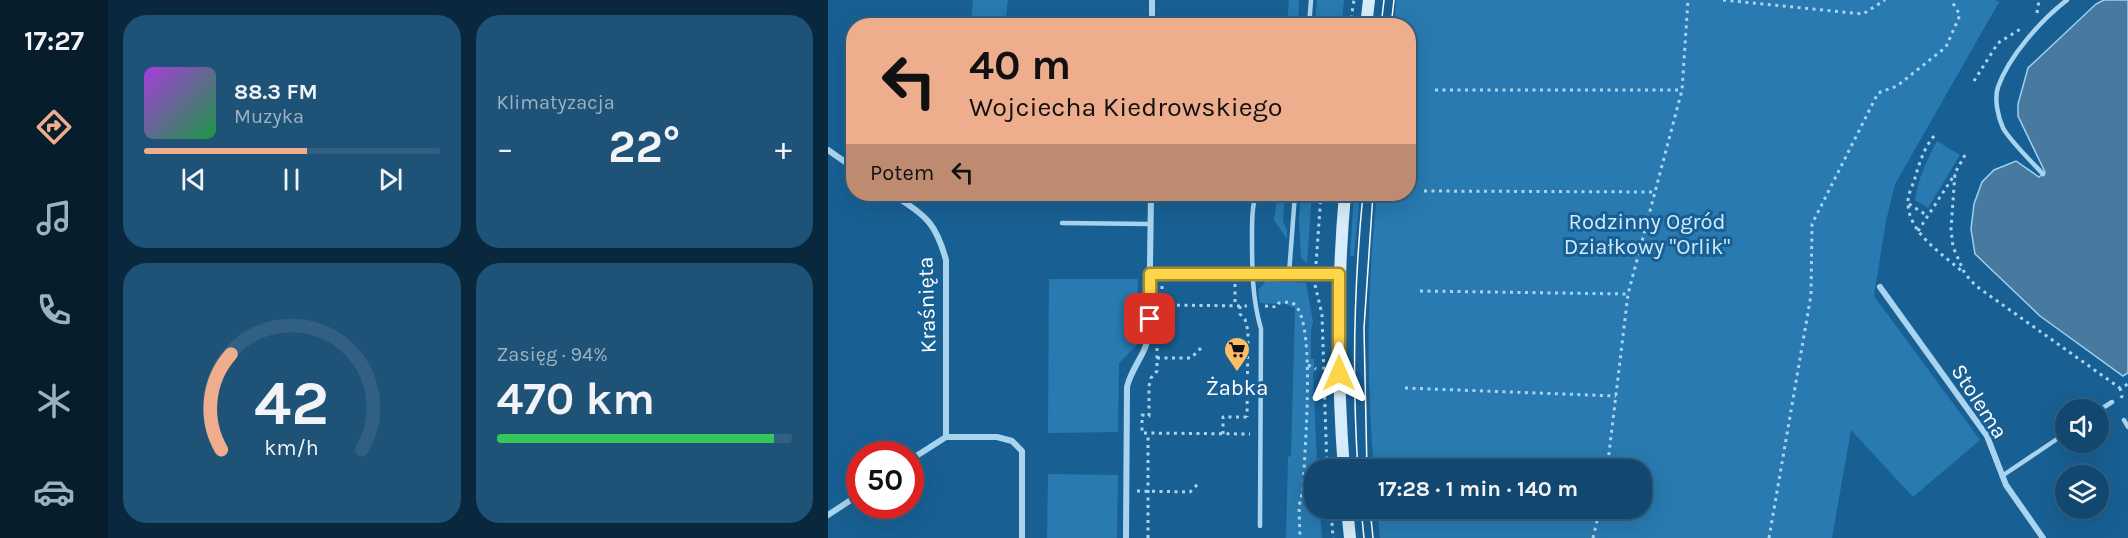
<!DOCTYPE html>
<html lang="pl">
<head>
<meta charset="utf-8">
<style>
	body { margin:0; font-family:Karla,sans-serif; background:#1f5277; color:#f1f3f6; height:100vh; display:flex; flex-direction:column; font-size:22px; white-space:nowrap }
	* { box-sizing:border-box; margin:0 }
	p { font-size:20px; color:#9cb2c3 }
	.icon { flex:none; width:33px; height:33px; fill:none; stroke:currentColor; stroke-width:2; stroke-linecap:round; stroke-linejoin:round }
	.map { position:relative; flex:1; overflow:hidden }
	.side { display:flex; flex-direction:column; gap:15px; padding:15px; background:#0a283d; width:720px }
	.side>* { flex:none }
	.top-card { position:absolute; left:18px; top:18px; width:570px; height:183px; border-radius:24px; box-shadow:0 6px 24px #0002,0 0 0 2px #316082; background:#eead8d; color:#111; overflow:hidden }
	.fabs { position:absolute; left:1227px; top:399px; display:grid; gap:12px }
	.fabs a { display:grid; place-items:center; width:54px; height:54px; border-radius:50%; background:#12486f; box-shadow:0 6px 24px #0002,0 0 0 2px #316082; font-size:30px }
	.speed { position:absolute; left:18px; top:441px; display:flex; gap:12px; font-size:30px; font-weight:700; text-align:center }
	.speed>* { display:grid; place-content:center; width:78px; height:78px; border-radius:50%; background:#12486f; box-shadow:0 6px 24px #0002,0 0 0 2px #316082; line-height:1 }
	.speed .limit { border:9px solid #d22; background:#fff; color:#111 }
	.pin { position:absolute; display:grid; place-items:center; width:51px; height:51px; color:#fff; margin:-26px; border-radius:12px; box-shadow:0 3px 9px #0006 }
	.me { position:absolute; width:66px; margin:-33px; rotate:0deg; stroke-linejoin:round; filter:drop-shadow(0 0 4px #0008) }
	.turn { display:flex; align-items:center; gap:21px; height:126px; padding:0 24px; font-size:27px }
	.turn .icon { width:78px; height:78px; stroke-width:2.5 }
	.turn b { display:block; font-size:42px; line-height:51px }
	.then { display:flex; align-items:center; height:57px; padding:0 24px; background:#0003; gap:12px; font-size:22px }
	.big { font-size:45px; font-weight:700; line-height:1.1 }
	.side .card { flex:1; display:flex; flex-direction:column; justify-content:center; gap:9px; min-width:0; padding:0 21px; border-radius:24px; background:#1f5277 }
	.side .dial { align-items:center; gap:0 }
	.dial svg { height:156px; overflow:visible; fill:none; stroke:#316082; stroke-width:7; stroke-linecap:round; text-anchor:middle }
	.dial text { fill:#f1f3f6; stroke:none }
	.song { display:flex; align-items:center; gap:18px }
	.cover { width:72px; height:72px; border-radius:9px; background:linear-gradient(135deg,hsl(280 70% 55%),hsl(140 70% 35%)) }
	.played { height:6px; border-radius:3px; background:linear-gradient(90deg,#eead8d 55%,#316082 55%) }
	.keys { display:flex; justify-content:space-around; direction:ltr }
	.heat { display:flex; justify-content:space-between; align-items:center; font-size:33px; direction:ltr }
	.charge { height:9px; border-radius:4px; background:linear-gradient(90deg,#34c759 94%,#316082 0) }
	.side .tiles { flex:1; display:grid; gap:15px; grid-template-columns:repeat(2,1fr) }
	.trip { position:absolute; left:476px; top:459px; width:348px; height:60px; border-radius:24px; background:#12486f; box-shadow:0 6px 24px #0002,0 0 0 2px #316082; font-weight:700; line-height:60px; text-align:center }
	main { display:flex; flex:1; min-height:0 }
	.tabs { display:flex; flex-direction:column; width:108px; justify-content:space-around; align-items:center; background:#071d2c; color:#9cb2c3 }
	.tabs .icon { width:42px; height:42px }
	.tabs .current { color:#eead8d }
	.tabs b { font-size:27px; color:#f1f3f6 }
	.map>svg:first-child { display:block }
	.green { fill:#287ab0 }
	.water { fill:#477a9e; stroke:#9bd1f3; stroke-width:1.5 }
	.lines { fill:none; stroke-linecap:round; stroke-linejoin:round }
	.path { stroke:#a9d4f0; stroke-width:3; stroke-dasharray:3 4.5; stroke-linecap:butt }
	.lane { stroke:#a9d4f0; stroke-width:4.5 }
	.street { stroke:#a9d4f0; stroke-width:6 }
	.secondary { stroke:#d7ecfb; stroke-width:12 }
	.tram { stroke:#fff; stroke-width:1.5 }
	.route-casing { stroke:#a68a30; stroke-width:15 }
	.route { stroke:#ffd54a; stroke-width:10 }
	.labels { text-anchor:middle; stroke-width:6; stroke-linejoin:round; paint-order:stroke }
	.park-label { font-size:22px; fill:#cfeafb; stroke:#186094 }
	.street-label { font-size:22px; fill:#fff; stroke:#186094 }
	.poi-label { font-size:22px; fill:#fff; stroke:#186094 }
</style>
</head>
<body>
<main>
<nav class="tabs">
<b>17:27</b>
<svg class="icon current" aria-label="directions" viewBox="0 0 24 24"><path d="M12 3l9 9-9 9-9-9zM9 14v-3h6M13 9l2 2-2 2"/></svg>
<svg class="icon" aria-label="music" viewBox="0 0 24 24"><path d="M9 18V5l10-2v13"/><circle cx="6" cy="18" r="3"/><circle cx="16" cy="16" r="3"/></svg>
<svg class="icon" aria-label="phone" viewBox="0 0 24 24"><path d="M5 4h4l2 5-3 2q2 4 5 5l2-3 5 2v4C11 20 4 13 5 4z"/></svg>
<svg class="icon" aria-label="climate" viewBox="0 0 24 24"><path d="M12 3v18M4 7l16 10M4 17L20 7"/></svg>
<svg class="icon" aria-label="car" viewBox="0 0 24 24"><path d="M5 17H2v-5l4-1 3-4h7l3 4 3 1v5h-3M9 17h6M6 11h13"/><circle cx="7" cy="17" r="2"/><circle cx="17" cy="17" r="2"/></svg>
</nav>
<section class="side">
<div class="tiles">
<div class="card">
<div class="song"><i class="cover"></i><div><b>88.3 FM</b><p>Muzyka</p></div></div>
<div class="played"></div>
<div class="keys"><svg class="icon" aria-label="previous" viewBox="0 0 24 24"><path d="M18 5L8 12l10 7zM5 5v14"/></svg><svg class="icon" aria-label="pause" viewBox="0 0 24 24"><path d="M8 5v14M16 5v14"/></svg><svg class="icon" aria-label="next" viewBox="0 0 24 24"><path d="M6 5l10 7-10 7zM19 5v14"/></svg></div>
</div>
<div class="card"><p>Klimatyzacja</p>
<div class="heat"><a>−</a><b class="big">22°</b><a>+</a></div>
</div>
<div class="card dial"><svg viewBox="0 0 100 80">
<path d="M14 69A42 42 0 1 1 86 69"/>
<path d="M14 69A42 42 0 0 1 19 20" stroke="#eead8d"/>
<text x="50" y="56" font-size="32" font-weight="700">42</text>
<text x="50" y="72" font-size="11">km/h</text>
</svg></div>
<div class="card"><p>Zasięg · 94%</p><b class="big">470 km</b><div class="charge"></div></div>
</div>
</section>
<div class="map">
<svg width="1300" height="538" viewBox="0 0 1300 538">
	<rect width="100%" height="100%" fill="#186094"/>
	<path class="green" d="M145 0H180L177 25H143Z
		M461 0H471L470 25H459Z
		M489 0H516L514 25H487Z
		M568 0H1167L1171 2 1067 184 1058 221 1046 296 1152 440 1085 497 1023 430 1004 538H552L549 509 813 508V470L546 469C538 378 539 285 549 194H580V26L566 25Z
		M1109 141 1132 155 1100 208 1087 200C1090 178 1099 160 1109 141Z
		M450 194H457L455 221 459 230V239L446 220Z
		M473 194H484L479 263 473 258 471 219Z
		M526 194H532L526 256H522Z
		M221 279H310L309 345 291 363 290 432 220 433Z
		M438 281 478 283 485 322 483 331V359H486V372L485 373 489 463 486 470V508L491 509 492 512 494 538H458L460 457 463 456 467 308 451 302V304L432 303 430 290Z
		M220 474 290 475 289 538H219Z"/>
	<path class="water" d="M1276 0H1300V373L1295 376 1212 316 1147 254 1143 229 1146 204 1154 182 1166 170 1188 161 1211 177 1217 172 1190 116V104L1200 68 1268 4Z"/>
	<g class="lines">
		<path class="path" d="M895 0 1035 14 1057 0
			M1209 13 1211 0
			M440 26V21
			M522 26 526 0
			M1146 81 1170 43 1194 28
			M607 90H854
			M1106 136C1096 148 1091 164 1087 178 1085 185 1080 194 1080 201 1079 233 1115 254 1136 273
			M1137 155 1127 173 1123 229 1125 247 1137 274 1148 286 1292 388 1300 384
			M596 191 827 192
			M44 194 55 201
			M1081 204 1100 216
			M1090 231 1127 174
			M488 264 493 194
			M407 284V306
			M487 285 494 314 499 470
			M592 291 800 294
			M334 305 419 306
			M412 306V314L417 319 420 331 419 417
			M437 306 449 307 451 303C457 302 464 301 468 306 488 329 476 456 475 490L471 506 472 538
			M331 316H334V283
			M329 348V371L323 378 321 386V416L314 415V433L422 434
			M329 358H363L373 348
			M480 365 488 369
			M577 388 788 396
			M1292 388 1294 396 1292 400
			M395 434V417H419
			M779 470 800 294 854 90 860 0
			M309 491 362 492 371 483
			M503 508 505 538
			M320 538V433
			M765 538 772 508
			M941 538 983 295 984 224 1050 93 1069 86 1118 47 1132 15 1123 0"/>
		<path class="lane" d="M481 26 483 0
			M1215 174C1204 162 1183 142 1175 128 1170 117 1166 99 1170 87 1181 56 1213 20 1239 0
			M428 194C424 207 424 221 424 236 424 268 424 298 433 329L432 526
			M234 223 322 224
			M461 274 467 194
			M1270 411 1284 402
			M1296 420 1300 427
			M1174 476 1238 433"/>
		<path class="street" d="M324 26V0
			M0 150 26 168
			M64 194C97 216 107 220 118 260V437
			M323 274H511
			M1052 287 1159 436 1178 485 1215 538
			M82 460 118 437H169L184 441 194 451V538
			M0 515 32 494
			M298 538 299 387C303 368 319 353 321 333L323 194"/>
		<path class="secondary" d="M538 26 541 0
			M516 470C509 378 509 285 517 194
			M519 508 522 538"/>
		<path class="tram" d="M553 26 556 0
			M563 26 566 0
			M530 470C524 378 526 285 535 194
			M539 470 536 328 545 194
			M533 508 536 538
			M542 508 545 538"/>
	</g>
	<g class="lines">
		<defs>
			<path id="route" d="M322 319V274H511V373"/>
		</defs>
		<use href="#route" class="route-casing"/>
		<use href="#route" class="route"/>
	</g>
	<defs>
		<symbol id="supermarket-pin" viewBox="-11 -11 22 30"><path d="M0 17L-7.5 6A9.5 9.5 0 1 1 7.5 6Z" fill="#ffbd68" stroke="#186094"/><path d="M-6-5.5h2.5l.6 2H6L4.5 2H-2.5L-4.4-4H-6ZM-1.5 3.2a1.3 1.3 0 1 0 .1 0ZM3 3.2a1.3 1.3 0 1 0 .1 0Z" fill="#111"/></symbol>
	</defs>
	<g fill-rule="evenodd">
		<use href="#supermarket-pin" x="394" y="335" width="30" height="40"/>
	</g>
	<g class="labels">
		<g class="park-label">
			<text x="819" y="229">Rodzinny Ogród<tspan x="819" dy="25">Działkowy "Orlik"</tspan></text>
		</g>
		<g class="street-label">
			<text transform="translate(98 305) rotate(-92)" y="8">Kraśnięta</text>
			<text transform="translate(1152 401) rotate(57)" y="8">Stolema</text>
		</g>
		<g class="poi-label">
			<text x="409" y="395">Żabka</text>
		</g>
	</g>
</svg>
<div class="fabs">
<a><svg class="icon" aria-label="sound" viewBox="0 0 24 24"><path d="M4 9h4l5-4v14l-5-4H4zM17 9q2 3 0 6"/></svg></a>
<a><svg class="icon" aria-label="layers" viewBox="0 0 24 24"><path d="M12 4l9 5-9 5-9-5zM3 14l9 5 9-5"/></svg></a>
</div>
<div class="speed"><div class="limit">50</div></div>
<div class="pin" style="left:322px;top:319px;background:#d93025"><svg class="icon" aria-label="arrive" viewBox="0 0 24 24"><path d="M6 21V4h12l-3 4 3 4H6"/></svg></div>
<svg class="me" style="left:511px;top:373px" viewBox="-20 -20 40 40"><path d="M0-17L14 15 0 8-14 15z" fill="#ffd54a" stroke="#fff" stroke-width="4"/></svg>
<div class="trip">17:28 · 1 min · 140 m</div>
<div class="top-card">
<div class="turn"><svg class="icon" aria-label="left" viewBox="0 0 24 24"><path d="M17 20v-9H6M10 6l-5 5 5 5"/></svg><div><b>40 m</b>Wojciecha Kiedrowskiego</div></div>
<div class="then">Potem<svg class="icon" aria-label="left" viewBox="0 0 24 24"><path d="M17 20v-9H6M10 6l-5 5 5 5"/></svg></div>
</div>
</div>
</main>
</body>
</html>
